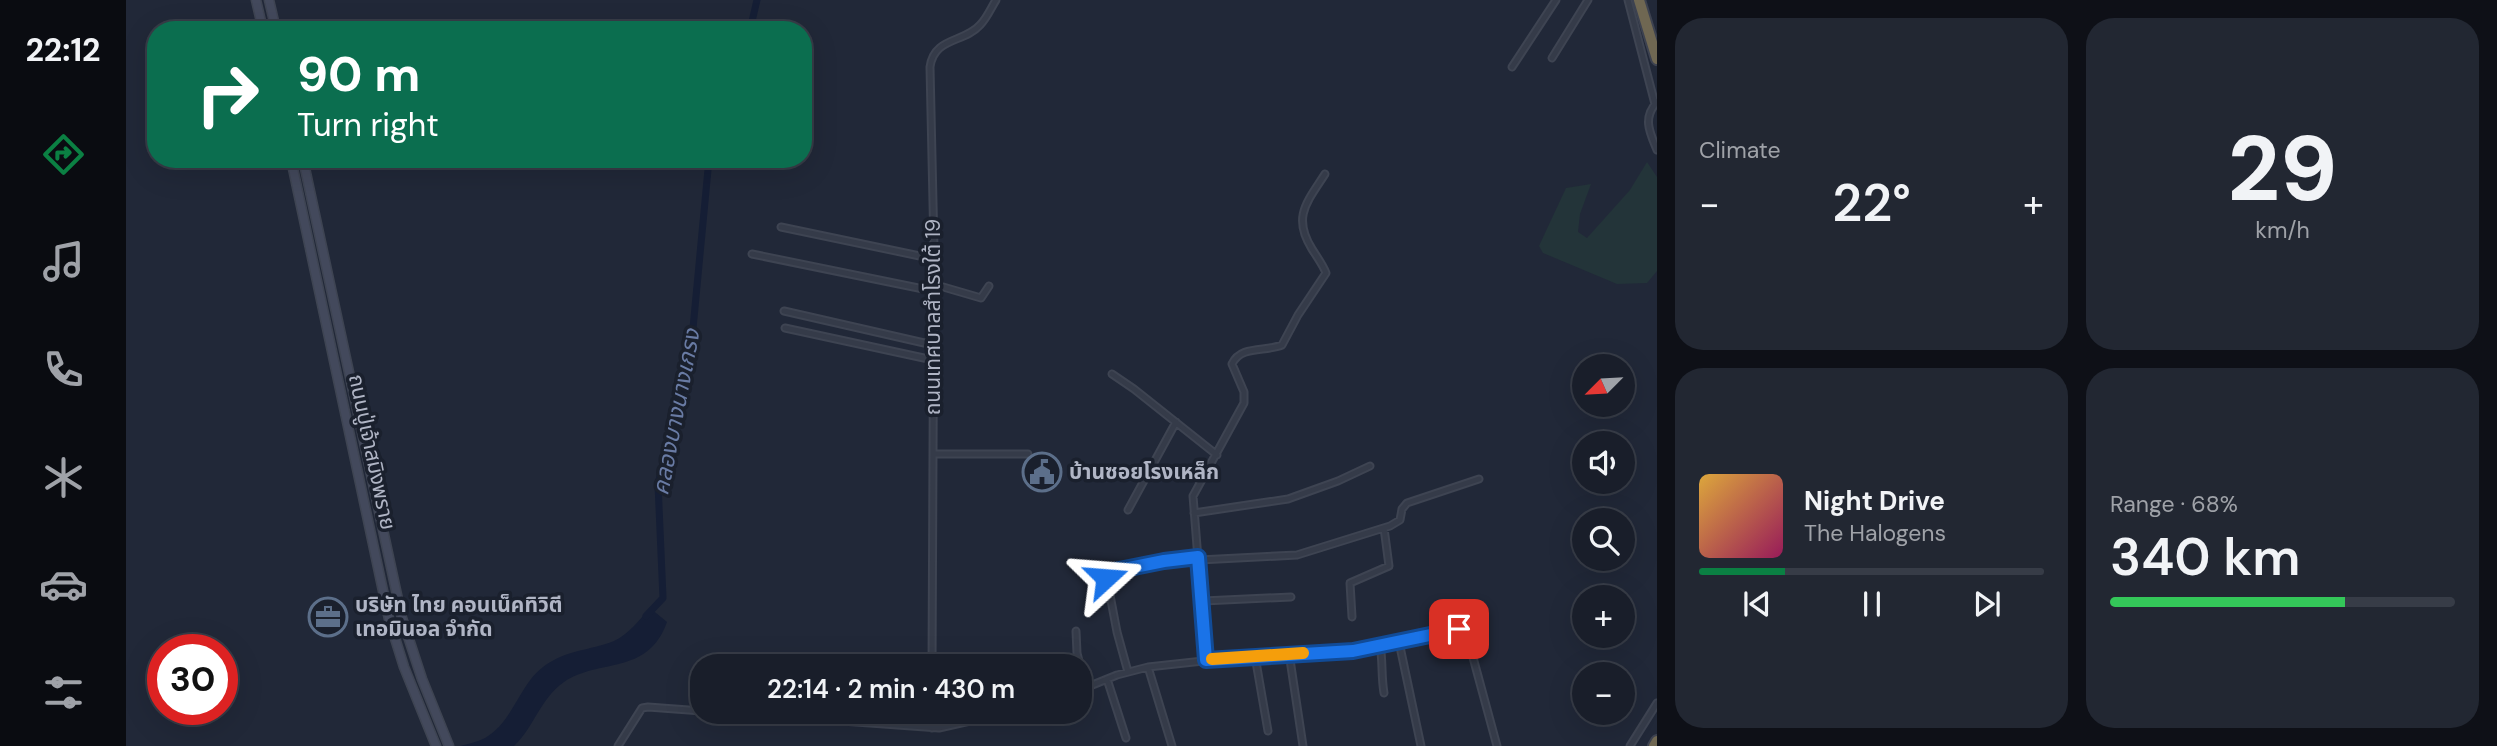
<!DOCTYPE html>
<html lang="en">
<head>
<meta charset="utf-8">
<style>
	body { margin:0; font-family:"DM Sans","Noto Sans Thai",sans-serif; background:#222732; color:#f1f3f6; height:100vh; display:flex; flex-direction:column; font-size:26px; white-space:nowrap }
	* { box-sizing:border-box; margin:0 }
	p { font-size:23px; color:#9fa2a8 }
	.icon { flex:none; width:38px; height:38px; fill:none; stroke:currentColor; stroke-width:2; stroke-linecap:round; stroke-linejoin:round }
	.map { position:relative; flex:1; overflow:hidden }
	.panel { display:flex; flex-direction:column; gap:18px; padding:18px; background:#0e1017; width:840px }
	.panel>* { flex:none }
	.hud { position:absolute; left:21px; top:21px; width:665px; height:147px; border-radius:28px; box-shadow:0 7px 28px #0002,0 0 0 2px #373c47; background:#0b6e4f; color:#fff; overflow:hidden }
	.needle { width:46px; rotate:246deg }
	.controls { position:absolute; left:1446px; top:354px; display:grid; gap:14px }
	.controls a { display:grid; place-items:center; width:63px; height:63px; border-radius:50%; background:#191e2a; box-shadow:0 7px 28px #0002,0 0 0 2px #373c47; font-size:35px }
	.speed { position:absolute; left:21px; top:634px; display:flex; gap:14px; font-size:35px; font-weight:700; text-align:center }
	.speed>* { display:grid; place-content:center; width:91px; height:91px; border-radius:50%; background:#191e2a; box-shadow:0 7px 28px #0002,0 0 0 2px #373c47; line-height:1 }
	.speed .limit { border:10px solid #d22; background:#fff; color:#111 }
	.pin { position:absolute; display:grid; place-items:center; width:60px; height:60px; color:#fff; margin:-30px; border-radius:14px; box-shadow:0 4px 10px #0006 }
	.me { position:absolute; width:77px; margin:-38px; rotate:71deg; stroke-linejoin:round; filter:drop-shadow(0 0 5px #0008) }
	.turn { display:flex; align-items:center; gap:24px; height:147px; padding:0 35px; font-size:32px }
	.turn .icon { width:91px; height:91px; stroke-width:2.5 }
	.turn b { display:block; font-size:49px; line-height:60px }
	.big { font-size:52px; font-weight:600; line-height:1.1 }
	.panel .card { flex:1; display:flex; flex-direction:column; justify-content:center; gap:10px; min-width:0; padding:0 24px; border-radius:28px; background:#222732 }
	.panel .dial { align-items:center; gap:0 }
	.dial b { font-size:91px; line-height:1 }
	.song { display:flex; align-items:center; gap:21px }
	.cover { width:84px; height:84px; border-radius:10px; background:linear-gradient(135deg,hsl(40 70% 55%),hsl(330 70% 35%)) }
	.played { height:7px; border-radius:4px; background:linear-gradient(90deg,#0b8043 25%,#373c47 25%) }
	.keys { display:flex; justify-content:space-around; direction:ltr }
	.heat { display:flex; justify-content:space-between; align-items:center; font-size:38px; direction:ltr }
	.charge { height:10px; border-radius:5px; background:linear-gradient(90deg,#34c759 68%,#373c47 0) }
	.panel .tiles { flex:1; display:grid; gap:18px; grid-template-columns:repeat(2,1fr) }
	.trip { position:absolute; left:564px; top:654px; width:402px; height:70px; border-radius:28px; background:#191e2a; box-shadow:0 7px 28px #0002,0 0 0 2px #373c47; font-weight:600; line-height:70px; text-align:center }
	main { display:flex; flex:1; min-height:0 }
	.menu { display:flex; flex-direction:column; width:126px; justify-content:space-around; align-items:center; background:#0a0c11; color:#9fa2a8 }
	.menu .icon { width:49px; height:49px }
	.menu .current { color:#0b8043 }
	.menu b { font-size:32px; color:#f1f3f6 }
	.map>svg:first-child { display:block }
	.green { fill:#233439 }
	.water { fill:#151e35 }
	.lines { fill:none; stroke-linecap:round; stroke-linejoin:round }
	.canal { stroke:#151e35; stroke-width:7 }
	.minor-casing { stroke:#3e4452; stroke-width:9 }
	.secondary-casing { stroke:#3e4452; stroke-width:11 }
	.motorway-casing { stroke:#3d4250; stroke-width:14 }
	.minor { stroke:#353b49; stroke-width:5 }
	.secondary { stroke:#43495c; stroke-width:8 }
	.motorway { stroke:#6f6752; stroke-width:10 }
	.route-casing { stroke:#114b97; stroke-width:18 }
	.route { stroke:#1a73e8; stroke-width:12 }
	.slow { stroke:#f59e0b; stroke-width:12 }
	.labels { text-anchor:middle; stroke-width:7; stroke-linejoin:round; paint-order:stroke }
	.street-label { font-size:21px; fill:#b0b5c5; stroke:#1a202d }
	.poi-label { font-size:21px; font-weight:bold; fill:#b0b5c5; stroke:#1a202d; text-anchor:start }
	.water-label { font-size:23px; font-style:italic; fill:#697ba4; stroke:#1a202d }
</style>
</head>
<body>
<main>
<nav class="menu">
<b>22:12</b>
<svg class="icon current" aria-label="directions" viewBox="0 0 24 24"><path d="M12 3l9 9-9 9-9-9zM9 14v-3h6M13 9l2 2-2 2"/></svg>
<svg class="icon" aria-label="music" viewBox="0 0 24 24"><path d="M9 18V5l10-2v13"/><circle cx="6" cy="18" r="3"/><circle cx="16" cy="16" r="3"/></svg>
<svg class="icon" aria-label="phone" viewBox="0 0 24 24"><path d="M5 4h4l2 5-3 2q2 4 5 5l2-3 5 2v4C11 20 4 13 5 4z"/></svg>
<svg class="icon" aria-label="climate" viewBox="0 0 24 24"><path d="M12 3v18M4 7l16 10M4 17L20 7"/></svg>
<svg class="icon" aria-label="car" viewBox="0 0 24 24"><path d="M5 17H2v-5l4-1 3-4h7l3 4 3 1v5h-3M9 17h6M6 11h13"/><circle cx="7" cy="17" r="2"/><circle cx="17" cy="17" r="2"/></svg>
<svg class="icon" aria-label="filters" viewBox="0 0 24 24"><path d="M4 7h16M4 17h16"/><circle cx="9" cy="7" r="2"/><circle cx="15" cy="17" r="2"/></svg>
</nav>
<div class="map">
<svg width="1531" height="746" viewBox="0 0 1531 746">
	<rect width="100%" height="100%" fill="#212838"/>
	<path class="green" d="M1521 162 1531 177V271L1521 283 1491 284 1417 253 1413 246 1440 188 1465 184 1454 214 1452 232 1461 238 1504 190Z"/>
	<path class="water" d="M524 608 541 622C522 676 473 658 438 682 414 699 408 727 388 746H334C342 744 351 742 359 738 387 722 393 685 417 667 441 649 463 651 488 641 502 635 514 619 524 608Z"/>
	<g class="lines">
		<path class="canal" d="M624 30 631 0
			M520 616 537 598 532 484 564 360 583 159"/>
		<defs>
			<path id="minor" d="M1502 0 1529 104
				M1426 58 1462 0
				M1386 67 1430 0
				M1531 102C1516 118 1524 133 1531 150
				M655 227 808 259
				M626 254 807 291
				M807 284 855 298 863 286
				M658 311 807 345
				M659 328 807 360
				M986 374 1008 389 1091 455
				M807 454H902
				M1002 510 1050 422
				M1068 513 1162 499 1212 481 1244 466
				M1073 560 1171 555 1264 526 1274 520 1276 509 1281 503 1353 479
				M1077 601 1165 597
				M1226 617 1224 583 1263 566 1258 528
				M950 631 951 653 960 688
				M1273 642 1295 746
				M1254 645C1257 661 1255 676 1258 693
				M1163 653 1177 746
				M1129 656 1142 731
				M1080 660 1067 496 1118 403V392L1106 364C1115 345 1139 352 1156 345L1172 315 1200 273C1197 265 1191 257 1186 249 1166 217 1181 202 1199 174
				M806 667 808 248 804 67C808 37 838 43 854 25 861 18 865 8 870 0
				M1022 667 1046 746
				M1002 672 991 632 980 574 1038 560 1072 557
				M981 679 1000 738
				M954 690 991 675 1022 667 1123 656 1227 651 1333 629 1337 630 1342 639 1371 746
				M591 712 813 728 884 712
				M806 728V712
				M492 746 516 708 522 707 576 711
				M1504 746 1531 703"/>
			<path id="secondary" d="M130 0 137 30
				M143 0 150 30
				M165 159 263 619 278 667 310 746
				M177 159 276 618 296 679 323 746"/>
			<path id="motorway" d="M1513 0 1531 59
				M1528 746 1531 741"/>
		</defs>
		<use href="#minor" class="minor-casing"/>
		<use href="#secondary" class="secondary-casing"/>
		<use href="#motorway" class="motorway-casing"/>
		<use href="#minor" class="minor"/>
		<use href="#secondary" class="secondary"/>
		<use href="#motorway" class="motorway"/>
	</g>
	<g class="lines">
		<defs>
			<path id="route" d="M980 578 983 572 1038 561 1072 557 1080 660 1227 651 1333 629"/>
		</defs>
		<use href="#route" class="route-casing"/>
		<use href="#route" class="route"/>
		<path class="slow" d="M1086 659 1177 653"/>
	</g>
	<defs>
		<symbol id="civic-ring" viewBox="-11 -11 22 22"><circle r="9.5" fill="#1a202d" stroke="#5c6f8a" stroke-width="1.5"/><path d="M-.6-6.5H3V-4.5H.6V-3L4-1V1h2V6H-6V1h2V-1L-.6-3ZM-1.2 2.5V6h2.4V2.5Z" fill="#5c6f8a"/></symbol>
		<symbol id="office-ring" viewBox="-11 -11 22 22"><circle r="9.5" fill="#1a202d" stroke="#5c6f8a" stroke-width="1.5"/><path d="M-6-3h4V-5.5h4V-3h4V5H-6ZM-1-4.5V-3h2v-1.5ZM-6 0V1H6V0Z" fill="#5c6f8a"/></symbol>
	</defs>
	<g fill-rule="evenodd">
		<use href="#civic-ring" x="894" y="450" width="44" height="44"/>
		<use href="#office-ring" x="180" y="595" width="44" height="44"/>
	</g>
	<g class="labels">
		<g class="street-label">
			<text transform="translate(807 317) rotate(-90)" y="7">ถนนเทศบาลสำโรงใต้ 19</text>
			<text transform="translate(246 452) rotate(78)" y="7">ถนนปู่เจ้าสมิงพราย</text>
		</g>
		<g class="poi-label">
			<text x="943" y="479">บ้านซอยโรงเหล็ก</text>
			<text x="229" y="612">บริษัท ไทย คอนเน็คทิวิตี<tspan x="229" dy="24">เทอมินอล จำกัด</tspan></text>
		</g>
		<g class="water-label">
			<text transform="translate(550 412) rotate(-79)" y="8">คลองบางนางเกรง</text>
		</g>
	</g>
</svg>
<div class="controls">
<a><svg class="needle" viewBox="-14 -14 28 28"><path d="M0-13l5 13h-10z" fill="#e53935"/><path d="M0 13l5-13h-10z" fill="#9fa2a8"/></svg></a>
<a><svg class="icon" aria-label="sound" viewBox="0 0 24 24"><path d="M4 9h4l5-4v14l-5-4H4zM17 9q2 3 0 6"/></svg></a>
<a><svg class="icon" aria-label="search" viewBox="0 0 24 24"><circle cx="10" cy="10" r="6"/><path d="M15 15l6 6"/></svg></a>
<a>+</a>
<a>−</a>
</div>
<div class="speed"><div class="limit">30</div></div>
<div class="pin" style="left:1333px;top:629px;background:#d93025"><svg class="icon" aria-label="arrive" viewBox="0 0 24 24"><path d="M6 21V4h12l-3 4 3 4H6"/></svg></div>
<svg class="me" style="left:980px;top:578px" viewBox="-20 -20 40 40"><path d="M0-17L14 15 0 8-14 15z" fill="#1a73e8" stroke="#fff" stroke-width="4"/></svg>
<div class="trip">22:14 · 2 min · 430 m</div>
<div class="hud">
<div class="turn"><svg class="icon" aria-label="right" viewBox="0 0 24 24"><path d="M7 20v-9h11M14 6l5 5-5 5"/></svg><div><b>90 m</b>Turn right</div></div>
</div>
</div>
<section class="panel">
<div class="tiles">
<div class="card"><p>Climate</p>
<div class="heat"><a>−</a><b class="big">22°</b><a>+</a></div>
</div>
<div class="card dial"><b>29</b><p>km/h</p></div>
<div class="card">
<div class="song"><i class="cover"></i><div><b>Night Drive</b><p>The Halogens</p></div></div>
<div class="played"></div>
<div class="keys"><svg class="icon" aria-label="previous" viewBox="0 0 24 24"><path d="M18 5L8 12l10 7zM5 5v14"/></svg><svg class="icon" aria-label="pause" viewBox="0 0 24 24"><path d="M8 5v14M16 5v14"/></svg><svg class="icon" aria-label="next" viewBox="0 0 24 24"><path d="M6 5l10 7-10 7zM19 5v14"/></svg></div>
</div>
<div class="card"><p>Range · 68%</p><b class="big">340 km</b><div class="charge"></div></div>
</div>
</section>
</main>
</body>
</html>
